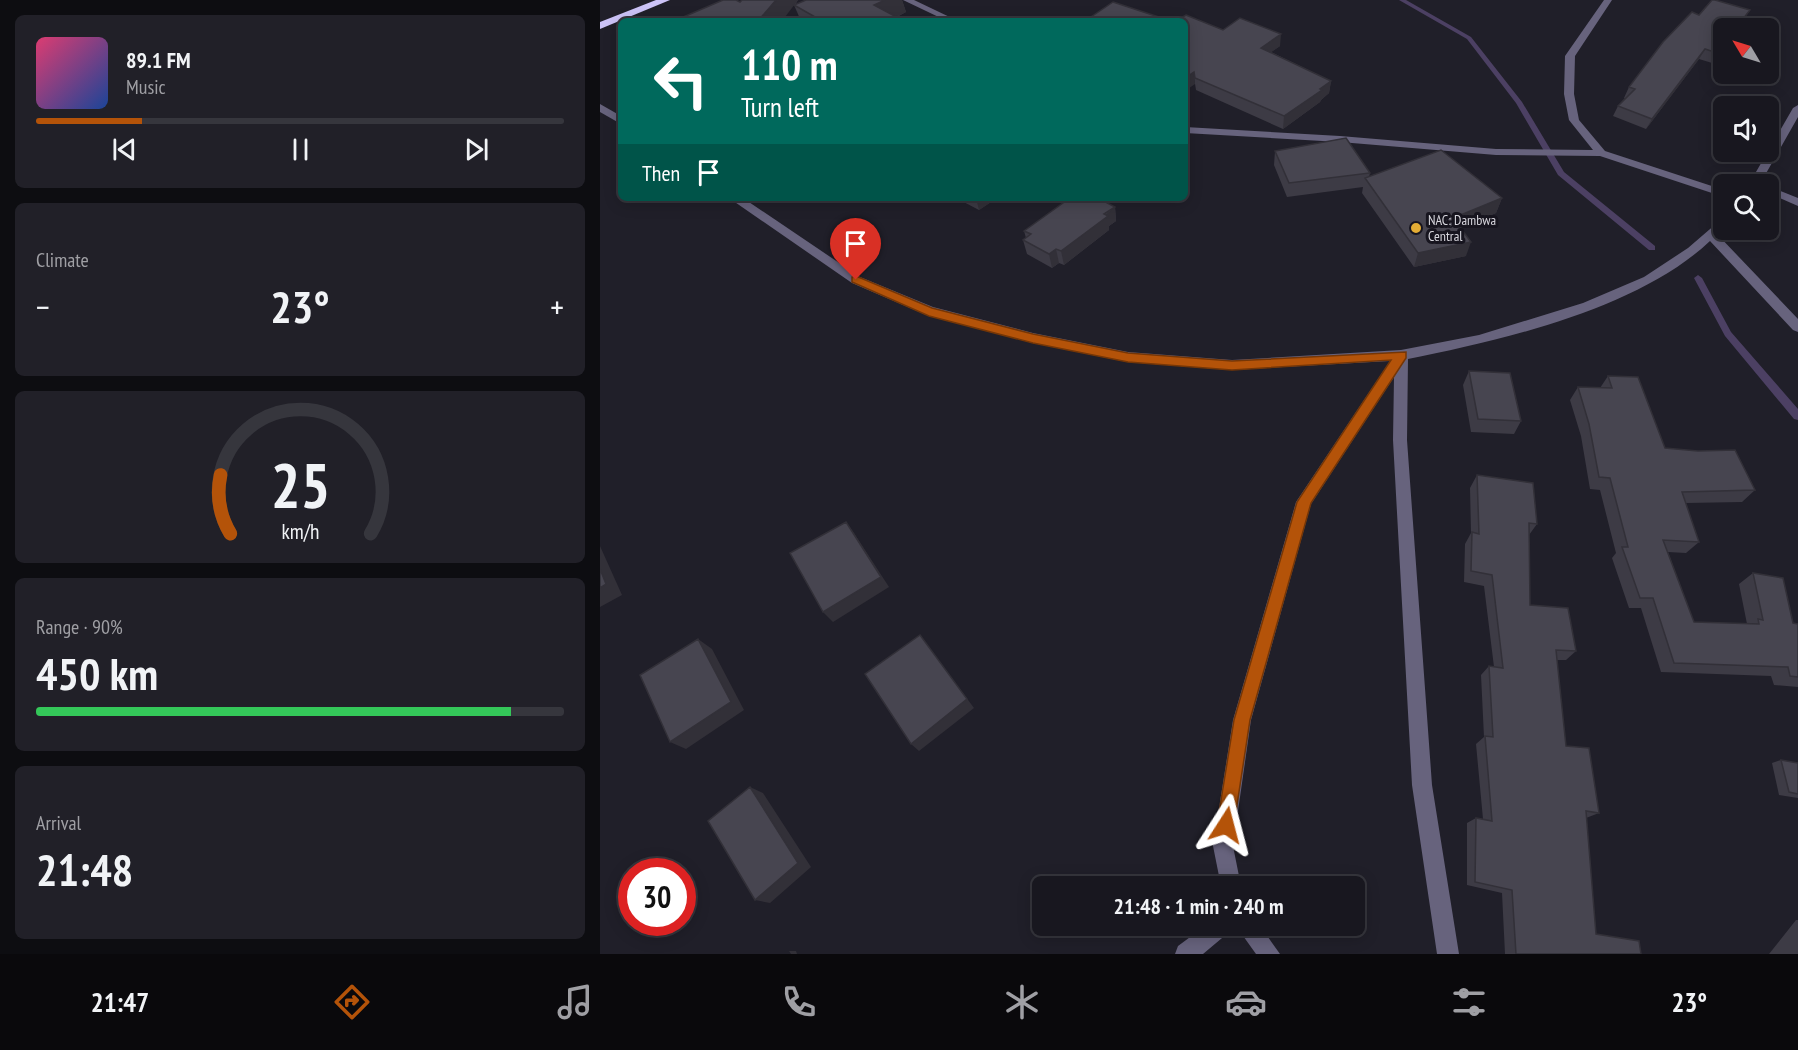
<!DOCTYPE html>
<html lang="en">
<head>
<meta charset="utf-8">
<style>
	body { margin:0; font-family:"PT Sans Narrow",sans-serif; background:#212028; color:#f1f3f6; height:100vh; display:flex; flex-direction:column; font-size:22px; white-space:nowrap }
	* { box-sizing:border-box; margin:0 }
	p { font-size:20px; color:#9f9fa4 }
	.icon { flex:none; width:33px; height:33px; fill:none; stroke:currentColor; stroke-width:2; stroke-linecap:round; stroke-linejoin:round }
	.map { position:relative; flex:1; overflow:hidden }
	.side { display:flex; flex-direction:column; gap:15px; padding:15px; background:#0d0d11; width:600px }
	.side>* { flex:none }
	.top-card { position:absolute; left:18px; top:18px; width:570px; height:183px; border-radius:9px; box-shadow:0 3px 15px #0003,0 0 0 2px #36363d; background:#00695c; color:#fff; overflow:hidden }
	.needle { width:39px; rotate:308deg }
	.fabs { position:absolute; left:1113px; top:18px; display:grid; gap:12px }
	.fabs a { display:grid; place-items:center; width:66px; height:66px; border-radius:9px; background:#18171f; box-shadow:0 3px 15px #0003,0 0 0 2px #36363d; font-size:30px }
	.speed { position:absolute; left:18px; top:858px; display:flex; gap:12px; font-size:30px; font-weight:700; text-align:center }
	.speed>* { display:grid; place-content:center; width:78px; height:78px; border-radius:50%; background:#18171f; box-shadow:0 3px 15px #0003,0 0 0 2px #36363d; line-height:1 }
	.speed .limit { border:9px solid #d22; background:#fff; color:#111 }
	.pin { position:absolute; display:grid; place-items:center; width:51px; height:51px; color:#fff; margin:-62px -26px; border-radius:50% 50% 50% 0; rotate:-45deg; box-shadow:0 0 6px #0007 }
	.pin .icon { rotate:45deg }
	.me { position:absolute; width:66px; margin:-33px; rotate:9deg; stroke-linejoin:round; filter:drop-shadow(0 0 4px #0008) }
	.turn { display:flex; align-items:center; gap:21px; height:126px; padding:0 24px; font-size:27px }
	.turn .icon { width:78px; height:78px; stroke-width:2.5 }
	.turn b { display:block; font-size:42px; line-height:51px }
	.then { display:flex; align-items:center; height:57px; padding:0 24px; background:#0003; gap:12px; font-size:22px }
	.big { font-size:45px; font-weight:700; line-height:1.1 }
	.side .card { flex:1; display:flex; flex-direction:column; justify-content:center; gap:9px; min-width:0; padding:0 21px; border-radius:9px; background:#212028 }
	.side .dial { align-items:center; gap:0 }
	.dial svg { height:156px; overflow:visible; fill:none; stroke:#36363d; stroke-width:7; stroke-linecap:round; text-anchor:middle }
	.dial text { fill:#f1f3f6; stroke:none }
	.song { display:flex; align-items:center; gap:18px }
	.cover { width:72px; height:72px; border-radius:9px; background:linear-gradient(135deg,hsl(340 70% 55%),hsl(220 70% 35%)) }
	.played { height:6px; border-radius:3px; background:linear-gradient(90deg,#b45309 20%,#36363d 20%) }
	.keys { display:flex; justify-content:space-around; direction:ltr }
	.heat { display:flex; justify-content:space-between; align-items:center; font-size:33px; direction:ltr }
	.charge { height:9px; border-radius:4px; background:linear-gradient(90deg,#34c759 90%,#36363d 0) }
	.trip { position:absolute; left:432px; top:876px; width:333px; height:60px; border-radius:9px; background:#18171f; box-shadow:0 3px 15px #0003,0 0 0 2px #36363d; font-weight:700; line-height:60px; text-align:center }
	.tab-bar { display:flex; height:96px; justify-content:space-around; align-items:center; background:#0a090c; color:#9f9fa4 }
	.tab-bar .icon { width:42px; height:42px }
	.tab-bar .current { color:#b45309 }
	.tab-bar b { font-size:27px; color:#f1f3f6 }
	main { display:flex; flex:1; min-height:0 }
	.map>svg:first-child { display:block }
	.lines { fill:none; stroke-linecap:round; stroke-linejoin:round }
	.stream { fill:#4c4063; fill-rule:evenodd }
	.minor { fill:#67637d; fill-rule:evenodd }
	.highway { fill:#ccc3f7; fill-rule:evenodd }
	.wall { fill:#3d3b45 }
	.shaded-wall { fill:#323038 }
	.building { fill:#474550; stroke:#323038; stroke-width:1.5 }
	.route { fill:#b45309; stroke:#753606; stroke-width:1.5 }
	.poi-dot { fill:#e4ad35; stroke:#17151f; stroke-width:2 }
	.labels { text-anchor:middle; stroke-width:6; stroke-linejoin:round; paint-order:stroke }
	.far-poi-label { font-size:14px; fill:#d8d7de; stroke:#17151f; text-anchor:start }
</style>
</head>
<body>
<main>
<section class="side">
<div class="card">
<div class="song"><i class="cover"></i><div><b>89.1 FM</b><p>Music</p></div></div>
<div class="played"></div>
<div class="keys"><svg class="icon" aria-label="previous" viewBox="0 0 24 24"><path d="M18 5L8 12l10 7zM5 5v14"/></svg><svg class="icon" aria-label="pause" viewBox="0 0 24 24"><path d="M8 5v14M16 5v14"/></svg><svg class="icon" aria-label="next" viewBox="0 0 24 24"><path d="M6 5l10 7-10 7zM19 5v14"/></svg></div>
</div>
<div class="card"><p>Climate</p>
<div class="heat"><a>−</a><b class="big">23°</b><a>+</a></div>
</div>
<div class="card dial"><svg viewBox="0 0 100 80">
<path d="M14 69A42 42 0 1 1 86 69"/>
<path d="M14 69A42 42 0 0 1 9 39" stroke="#b45309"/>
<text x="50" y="56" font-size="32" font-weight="700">25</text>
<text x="50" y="72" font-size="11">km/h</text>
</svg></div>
<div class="card"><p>Range · 90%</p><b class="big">450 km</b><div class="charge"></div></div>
<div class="card"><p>Arrival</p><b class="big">21:48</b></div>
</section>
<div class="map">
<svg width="1198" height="954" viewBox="0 0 1198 954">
	<rect width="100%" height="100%" fill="#201f29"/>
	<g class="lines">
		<path class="stream" d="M799 0H806L871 37 922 102 964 172 1055 246V250H1049L958 175 916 103 867 39Z
			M1098 275 1102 278 1131 332 1198 409V420L1194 419 1125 336 1094 278Z"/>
		<path class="minor" d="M303 0H314L358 21H347Z
			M1004 0H1012L975 56 974 94 979 120 1005 151 1124 190V197L1000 156 896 155 740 142 585 133V127L740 136 896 149 993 150 969 120 964 94 965 56Z
			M0 104 21 116V124L0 112Z
			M1198 105V117L1160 184H1149L1193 108Z
			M1168 186 1198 198V206L1168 193Z
			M129 198H143L260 277 333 307 433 333 528 352 632 360 801 350 879 335 983 303 1044 277 1088 248 1124 217V228L1117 234 1198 319V332L1193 330 1110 241C1038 309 903 340 808 359L807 440 832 785 859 954H837L812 785 793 440 794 377 711 504 651 720 633 846 641 886H621L613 846 633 720 696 502 790 361 632 370 528 362 433 343 324 314 252 283Z
			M605 926H632L628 933 603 954H575L578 946Z
			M636 926H660L680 954H656Z"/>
		<path class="highway" d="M56 0H70L0 29V22Z"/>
	</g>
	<path class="wall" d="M198 0 195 5 206 0H302L306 12 297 17 304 21H201L194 5 140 2Z
		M1099 15 1144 20 1138 28H1124V48L1112 63 1099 59 1046 129 1013 116 1018 106 1025 98H1024L1029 87Z
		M585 21 623 30 680 46 671 52 731 81 729 93 721 100 720 102 683 129 596 90Z
		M675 151 770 173 769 177 902 198 896 213 861 228 866 256 814 267 762 193 763 187 687 197 674 165Z
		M356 198H397L379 210Z
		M515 207 516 221 509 226V230L464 265 459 263 452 268 427 254 423 240 426 238 424 231Z
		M869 371 921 421 914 434 871 432 863 385Z
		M1008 376 1065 448 1155 490 1142 502 1086 503 1099 542 1086 553 1068 552 1094 622 1147 624 1139 584 1153 573 1193 623 1198 624V687L1174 685 1171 676 1061 672 1041 608H1029L1012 558 1016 553 1000 490 990 489 981 436 970 400 978 387 1000 388Z
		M877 475 937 524 929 535 930 605 976 651 966 660H957L966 746 999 813 986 818 996 934 1041 954H905L902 893 867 885V823L876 818 883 819 876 744 884 737 881 675 889 666 894 667 884 586 864 582 865 544 871 533 870 488Z
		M1181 760 1198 763V798L1179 795 1172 763Z
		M1196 920H1198V954H1169Z"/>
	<path class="shaded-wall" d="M176 0H198L182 21H158Z
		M285 0H302L306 12 288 21 274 5Z
		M1150 10 1144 20 1138 28H1136Z
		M681 34 680 46 660 60 661 48Z
		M1124 45V48L1112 63 1117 53Z
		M1105 49 1099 59 1046 129 1052 119Z
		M594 72 595 84 585 91V78Z
		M731 81 729 93 721 100 720 102 683 129 684 116Z
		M376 198H397L379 210Z
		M902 198 896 213 849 232 853 218Z
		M515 207 516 221 509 226V230L464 265 461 251Z
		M871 242 866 256 814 267 818 253Z
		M456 249 459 263 452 268 449 254Z
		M246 522 254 533 289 587 233 622 223 612Z
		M0 546 22 595 0 607Z
		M320 635 374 708 319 751 311 744Z
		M98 639 112 649 144 710 86 749 70 742Z
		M150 787 163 793 211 867 170 903 155 900Z
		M189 951H196L197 954H191Z"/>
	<path class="building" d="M123 0H136L140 2 142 0H176L158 21H74Z
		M206 0H285L274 5 304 21H222L194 5Z
		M1112 0H1115L1150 10 1136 28H1124V45L1117 53 1105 49 1052 119 1018 106 1035 89 1029 87 1063 42 1092 12 1099 15Z
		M513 2 571 21H485Z
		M586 15 623 30 640 18 681 34 661 48 731 81 720 89 722 90 684 116 595 78 594 72 585 78V21H575Z
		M746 138 770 173 689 183 675 151Z
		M841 150 902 198 853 218 871 242 818 253 765 178Z
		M470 198H498L515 207 504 214 508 216 461 251 456 249 449 254 423 240 431 234 424 231Z
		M869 371 910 373 921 421 878 419Z
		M1008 376 1038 377 1065 448 1098 451 1135 450 1155 490 1082 492 1099 542 1063 540 1094 622 1159 624 1158 619 1163 620 1153 573 1183 578 1193 623 1198 624V677L1190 676 1188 667 1074 663 1053 598H1040L1022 547H1028L1010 478 999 477 989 424 978 387 1012 388Z
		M877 475 933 483 937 524 929 523 930 605 968 608 976 651 956 650 966 746 989 748 999 813 986 811 996 934 1039 941 1041 954H916L912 890 875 882 876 818 892 821 885 736 893 737 889 666 903 668 892 575 871 571 872 532 879 534Z
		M246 522 281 577 223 612 190 553Z
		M0 569 6 584 0 588Z
		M320 635 367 699 311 744 265 674Z
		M98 639 131 702 70 742 40 675Z
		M1181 760 1198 763V794L1189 792Z
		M150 787 198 863 155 900 108 821Z"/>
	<path class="route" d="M256 276 332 308 433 334 528 353 632 361 806 352V358L711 503 650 720 633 831 626 834 620 831 617 825 634 720 697 502 791 360 632 370 528 362 433 343 329 316 252 282V277Z"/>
	<circle class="poi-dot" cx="816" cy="228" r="6"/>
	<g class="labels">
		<g class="far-poi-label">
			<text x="828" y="225">NAC: Dambwa<tspan x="828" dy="16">Central</tspan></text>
		</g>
	</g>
</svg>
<div class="fabs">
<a><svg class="needle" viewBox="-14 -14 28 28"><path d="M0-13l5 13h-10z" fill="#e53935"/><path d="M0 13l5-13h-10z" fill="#9f9fa4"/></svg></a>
<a><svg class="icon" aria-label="sound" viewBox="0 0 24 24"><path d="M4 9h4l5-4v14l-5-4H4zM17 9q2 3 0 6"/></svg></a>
<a><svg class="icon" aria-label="search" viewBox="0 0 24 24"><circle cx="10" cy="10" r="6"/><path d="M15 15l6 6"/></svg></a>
</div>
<div class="speed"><div class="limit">30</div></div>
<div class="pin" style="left:256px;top:280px;background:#d93025"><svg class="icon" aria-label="arrive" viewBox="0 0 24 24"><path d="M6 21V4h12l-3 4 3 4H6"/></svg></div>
<svg class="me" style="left:626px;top:825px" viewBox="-20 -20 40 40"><path d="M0-17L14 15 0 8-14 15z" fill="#b45309" stroke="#fff" stroke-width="4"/></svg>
<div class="trip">21:48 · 1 min · 240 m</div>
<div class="top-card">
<div class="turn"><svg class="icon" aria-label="left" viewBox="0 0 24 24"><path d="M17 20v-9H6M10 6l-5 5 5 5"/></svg><div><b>110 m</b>Turn left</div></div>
<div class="then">Then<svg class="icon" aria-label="arrive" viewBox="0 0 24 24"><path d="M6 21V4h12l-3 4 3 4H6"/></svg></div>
</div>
</div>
</main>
<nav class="tab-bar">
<b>21:47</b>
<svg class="icon current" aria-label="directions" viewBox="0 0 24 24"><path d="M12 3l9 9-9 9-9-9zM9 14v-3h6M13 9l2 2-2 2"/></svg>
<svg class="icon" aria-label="music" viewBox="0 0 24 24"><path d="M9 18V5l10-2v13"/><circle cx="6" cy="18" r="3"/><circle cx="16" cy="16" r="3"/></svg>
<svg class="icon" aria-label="phone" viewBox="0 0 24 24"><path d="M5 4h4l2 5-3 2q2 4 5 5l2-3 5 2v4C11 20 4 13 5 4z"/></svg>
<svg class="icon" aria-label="climate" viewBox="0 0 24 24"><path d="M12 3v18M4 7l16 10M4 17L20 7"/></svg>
<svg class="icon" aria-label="car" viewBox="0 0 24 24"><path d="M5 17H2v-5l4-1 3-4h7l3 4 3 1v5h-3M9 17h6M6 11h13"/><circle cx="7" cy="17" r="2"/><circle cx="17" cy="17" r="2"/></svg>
<svg class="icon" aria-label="filters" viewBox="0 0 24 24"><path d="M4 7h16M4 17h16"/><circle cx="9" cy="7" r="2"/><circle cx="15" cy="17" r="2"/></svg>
<b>23°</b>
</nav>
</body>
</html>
